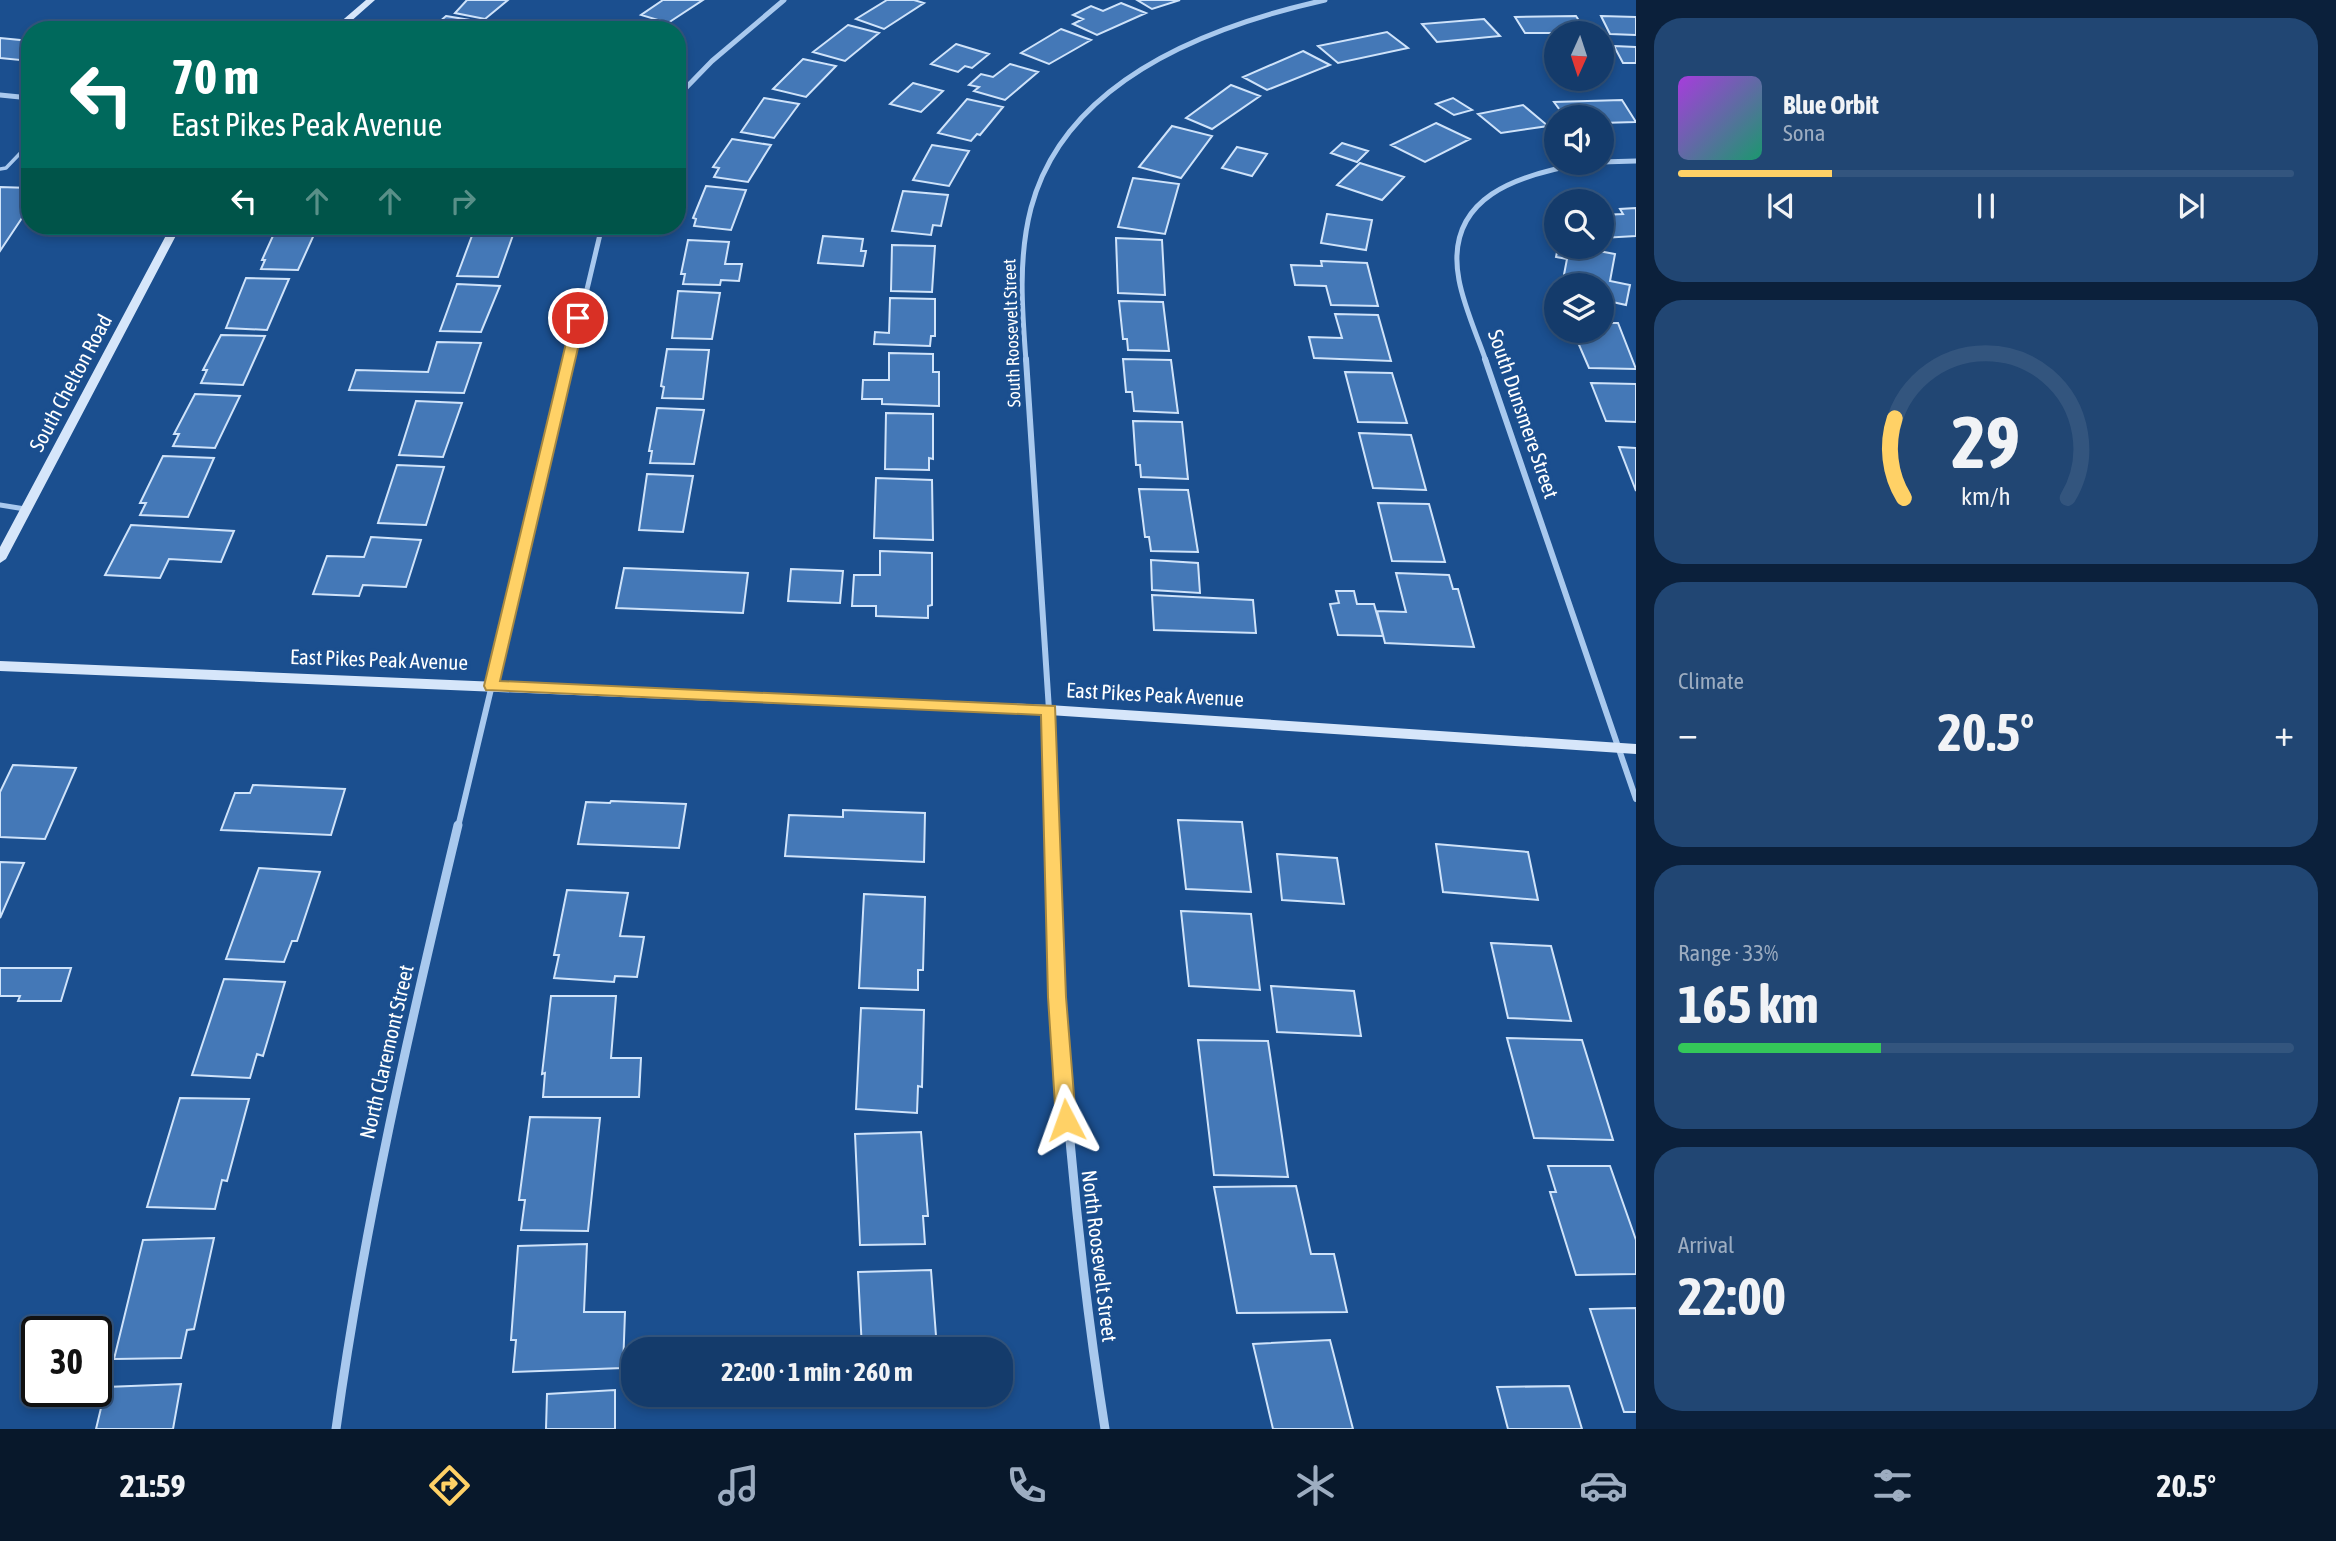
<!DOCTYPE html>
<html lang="en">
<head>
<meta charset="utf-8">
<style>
	body { margin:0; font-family:"Asap Condensed",sans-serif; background:#214673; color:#f1f3f6; height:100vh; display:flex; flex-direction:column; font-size:26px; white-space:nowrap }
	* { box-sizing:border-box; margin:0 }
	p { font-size:23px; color:#9dadc1 }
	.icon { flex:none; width:38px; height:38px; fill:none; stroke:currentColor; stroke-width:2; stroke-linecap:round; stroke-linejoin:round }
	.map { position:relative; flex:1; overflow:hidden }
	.side { display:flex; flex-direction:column; gap:18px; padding:18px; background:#0b203b; width:700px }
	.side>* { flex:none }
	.banner { position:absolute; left:21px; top:21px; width:665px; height:214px; border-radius:28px; box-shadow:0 4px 10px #0003,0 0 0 2px #33557e; background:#00695c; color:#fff; overflow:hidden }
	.needle { width:46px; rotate:183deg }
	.fabs { position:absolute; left:1544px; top:21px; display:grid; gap:14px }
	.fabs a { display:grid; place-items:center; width:70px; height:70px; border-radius:50%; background:#143b6b; box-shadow:0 4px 10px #0003,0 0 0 2px #33557e; font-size:35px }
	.speed { position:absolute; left:21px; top:1316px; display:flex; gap:14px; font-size:35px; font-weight:700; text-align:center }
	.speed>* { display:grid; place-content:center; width:91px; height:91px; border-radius:50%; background:#143b6b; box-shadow:0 4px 10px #0003,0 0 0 2px #33557e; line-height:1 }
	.speed .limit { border:4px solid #111; border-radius:10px; background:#fff; color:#111 }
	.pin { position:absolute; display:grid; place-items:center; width:60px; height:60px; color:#fff; margin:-30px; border:4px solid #fff; border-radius:50%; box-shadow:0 2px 7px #0007 }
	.me { position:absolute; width:77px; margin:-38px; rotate:356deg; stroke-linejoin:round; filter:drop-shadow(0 0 5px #0008) }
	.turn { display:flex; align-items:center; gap:24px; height:147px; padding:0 35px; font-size:32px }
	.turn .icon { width:91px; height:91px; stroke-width:2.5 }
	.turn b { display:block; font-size:49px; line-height:60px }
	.lanes { display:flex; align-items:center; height:66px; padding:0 35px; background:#0003; justify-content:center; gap:35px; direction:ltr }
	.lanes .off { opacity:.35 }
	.big { font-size:52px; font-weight:700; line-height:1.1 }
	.side .widget { flex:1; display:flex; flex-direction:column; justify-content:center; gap:10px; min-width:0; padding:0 24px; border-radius:28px; background:#214673 }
	.side .dial { align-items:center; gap:0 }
	.dial svg { height:182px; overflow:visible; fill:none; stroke:#33557e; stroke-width:7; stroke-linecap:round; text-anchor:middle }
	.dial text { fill:#f1f3f6; stroke:none }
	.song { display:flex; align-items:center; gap:21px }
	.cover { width:84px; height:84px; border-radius:10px; background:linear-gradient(135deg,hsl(280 70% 55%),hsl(160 70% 35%)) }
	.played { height:7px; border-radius:4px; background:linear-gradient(90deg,#ffd166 25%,#33557e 25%) }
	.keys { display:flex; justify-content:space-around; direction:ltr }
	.heat { display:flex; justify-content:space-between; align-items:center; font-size:38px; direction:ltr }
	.charge { height:10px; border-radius:5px; background:linear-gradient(90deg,#34c759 33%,#33557e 0) }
	.trip { position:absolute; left:621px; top:1337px; width:392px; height:70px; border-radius:28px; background:#143b6b; box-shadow:0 4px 10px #0003,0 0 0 2px #33557e; font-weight:700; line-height:70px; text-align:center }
	.tabs { display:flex; height:112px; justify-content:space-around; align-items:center; background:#08182b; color:#9dadc1 }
	.tabs .icon { width:49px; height:49px }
	.tabs .selected { color:#ffd166 }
	.tabs b { font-size:32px; color:#f1f3f6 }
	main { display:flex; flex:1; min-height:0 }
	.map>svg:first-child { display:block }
	.building { fill:#4478b7; stroke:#cfe3fa; stroke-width:2 }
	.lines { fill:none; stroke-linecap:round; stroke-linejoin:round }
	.lane-far1 { stroke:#a9c9ee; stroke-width:3.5 }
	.lane { stroke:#a9c9ee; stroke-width:5 }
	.street-far2 { stroke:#a9c9ee; stroke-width:5 }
	.street-far1 { stroke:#a9c9ee; stroke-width:6 }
	.street { stroke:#a9c9ee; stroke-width:9 }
	.secondary { fill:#d6e6fa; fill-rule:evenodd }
	.route { fill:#ffd166; stroke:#a68842; stroke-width:2 }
	.labels { text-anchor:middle; stroke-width:7; stroke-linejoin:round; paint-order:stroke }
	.far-street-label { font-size:18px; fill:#fff; stroke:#1b4f8f }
	.street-label { font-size:21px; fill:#fff; stroke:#1b4f8f }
</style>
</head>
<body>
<main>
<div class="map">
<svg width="1636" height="1429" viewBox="0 0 1636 1429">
	<rect width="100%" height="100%" fill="#1b4f8f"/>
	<path class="building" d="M467 0H508L485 19 455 13Z
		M663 0H703L668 23 641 15Z
		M887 0H914L924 3 884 29 856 19Z
		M1137 0H1180L1152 9Z
		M1121 3 1146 13 1097 35 1073 24 1083 19 1073 15 1091 6 1103 11Z
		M446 16 476 21 467 30H430Z
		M1576 16 1587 33H1525L1515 17Z
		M1601 16 1636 17V35L1610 34Z
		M1484 19 1500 36 1437 42 1422 24Z
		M631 22 662 28 622 30Z
		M848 25 879 33 845 61 813 52Z
		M1061 29 1091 40 1049 64 1021 53Z
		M1387 32 1408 48 1338 63 1318 46Z
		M0 38 30 41V61L0 58Z
		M956 44 989 54 972 68 965 66 958 72 931 64Z
		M1614 46 1636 47V63H1623Z
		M1303 51 1330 65 1267 90 1243 77Z
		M803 59 836 66 806 97 773 89Z
		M1010 64 1038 72 1005 100 974 91 979 87 969 85 981 74 993 77Z
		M913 83 943 91 921 112 890 104Z
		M1231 85 1260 96 1212 129 1186 118Z
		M764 98 799 104 774 138 741 132Z
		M1453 98 1472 110 1454 115 1436 104Z
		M967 99 1003 107 980 135 977 134 971 141 938 133Z
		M1622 100 1636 122 1601 123V117H1565L1554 102Z
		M1523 105 1548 126 1501 133 1478 114Z
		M1436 123 1470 139 1425 162 1391 145Z
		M1172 126 1212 136 1181 178 1139 167Z
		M732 139 771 145 748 182 714 177 719 168 713 167Z
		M1342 143 1368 151 1357 162 1331 153Z
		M932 145 969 151 949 186 913 180Z
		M1237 147 1267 154 1252 176 1222 168Z
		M1360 163 1404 177 1382 200 1337 185Z
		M1133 178 1179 184 1165 234 1118 227Z
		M706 186 746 190 731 230 694 226 696 219 693 218Z
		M0 187 30 188V206L0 251Z
		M903 191 948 195 941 226 933 225 931 235 892 231Z
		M1636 208V236L1602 238 1601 215 1623 214 1620 209Z
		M1327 214 1372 220 1366 250 1321 243Z
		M277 227 317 228 298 270 261 269 265 260H262Z
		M473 233 513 235 498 277 457 276Z
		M823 236 863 239 861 251H866L863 266 818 263Z
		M1116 238 1162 240 1165 295 1118 293Z
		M688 240 729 242 725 264H742L739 281 721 280 720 285 683 284 685 274H681Z
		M892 245 935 246 932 292 891 291Z
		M1558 247H1597L1599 251 1615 254 1610 281 1630 285 1626 305 1608 301 1607 307 1601 306V285H1562L1567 259 1556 257Z
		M1321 261 1367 263 1378 306 1331 305 1326 286 1295 285 1291 265 1322 266Z
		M246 278 289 279 267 330 226 328Z
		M457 284 500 286 481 332 440 331Z
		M678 291 720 293 712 339 672 338Z
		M890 298 935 299V336H931L930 346 874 344 875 332 889 333Z
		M1119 301 1163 302 1169 351 1128 350 1127 339H1123Z
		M1335 314 1378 315 1391 361 1314 358 1309 337 1342 338Z
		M1601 323H1618L1636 369 1589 368 1573 331H1601Z
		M221 335 265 336 243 385 201 383 207 370H203Z
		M437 342 481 343 464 393 349 390 356 370 428 372Z
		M667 349 709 350 703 399 662 398 664 387 661 386Z
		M889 353 933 354V372H939V406L882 404V399H862L863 380H889Z
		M1123 359 1171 360 1178 413 1134 411 1132 392H1126Z
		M1345 372 1392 373 1407 423 1358 422Z
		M1591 383 1636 384V422L1606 421Z
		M195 394 240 396 215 448 173 446 179 434H174Z
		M416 401 462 403 443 457 399 455Z
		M657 408 704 410 694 464 650 463 652 451H649Z
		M886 413 933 414V459L929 458V470L885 469Z
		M1133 421 1182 422 1188 479 1141 477 1140 465H1136Z
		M1359 433 1411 435 1426 490 1373 488Z
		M1619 447 1636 448V491Z
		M163 456 214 458 188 517 140 515 146 503H140Z
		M397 465 444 467 426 525 378 523Z
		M647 474 693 476 683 532 639 530Z
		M876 478 932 480 933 540 874 538Z
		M1139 489 1188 490 1198 552 1151 551 1149 537H1145Z
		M1378 503 1429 504 1445 562 1392 561Z
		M131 525 234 531 221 562 169 559 160 578 105 575Z
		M371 537 421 540 406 587 363 585 359 596 313 594 327 556 364 557Z
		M880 551 932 553V605L928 606V618L876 616V606H852L854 575H880Z
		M1151 560 1198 563 1200 593 1152 590Z
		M624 568 748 573 743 613 616 608Z
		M791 569 843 571 840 603 788 601Z
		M1396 573 1449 575 1453 589H1458L1474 647 1385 643 1377 611 1406 612Z
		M1336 591H1354L1357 604H1374L1383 636 1338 635 1330 604 1339 603Z
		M1152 595 1253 600 1256 633 1154 630Z
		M13 765 76 768 45 839 0 837V792Z
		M253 785 345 789 331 835 221 830 235 793H250Z
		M611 801 686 804 679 848 578 844 586 802 610 803Z
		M843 810 925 813 924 862 785 856 789 815 843 817Z
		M1178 820 1242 822 1251 892 1186 889Z
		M1436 844 1528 852 1538 900 1443 892Z
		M1277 854 1337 858 1344 904 1282 900Z
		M0 862 24 863 0 918Z
		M259 868 320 872 297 941H292L284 962 226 959Z
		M567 890 628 893 620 936 644 937 637 977 615 976 614 982 554 978 559 955H554Z
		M864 894 925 897 923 970H918V990L859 988Z
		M1181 911 1251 914 1260 990 1189 986Z
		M1491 943 1551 946 1571 1021 1508 1018Z
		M0 968H71L61 1001H18L20 996H0Z
		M224 979 285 982 263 1056 257 1054 250 1078 192 1075Z
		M1271 986 1354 991 1361 1036 1277 1032Z
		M551 996H616L611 1058H641L639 1097H543L545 1073 542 1074Z
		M861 1008 924 1010 922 1087 918 1086 917 1113 856 1109Z
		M1507 1038 1582 1040 1613 1140 1534 1138Z
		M1198 1040 1268 1041 1288 1177 1214 1175Z
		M180 1098 249 1099 227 1181 222 1180 215 1209 147 1207Z
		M530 1117 600 1118 588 1231 521 1230 525 1200H519Z
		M921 1132 928 1216H923L925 1244 860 1245 855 1134Z
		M1548 1166H1610L1636 1240V1274L1576 1275 1550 1192H1556Z
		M1296 1186 1311 1254H1334L1347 1312 1237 1313 1214 1187Z
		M214 1238 194 1329 187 1330 181 1358 114 1359 143 1240Z
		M587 1244 584 1312H625L623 1368 513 1372 516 1340H511L518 1246Z
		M931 1270 937 1349H862L858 1272Z
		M1636 1308V1412H1624L1590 1309Z
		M1330 1340 1353 1429H1273L1253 1344Z
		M181 1384 173 1429H96L106 1387Z
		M1569 1386 1582 1429H1508L1497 1387Z
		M615 1390V1429H546L547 1394Z"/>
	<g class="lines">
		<path class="lane-far1" d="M0 169 6 168 30 143"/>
		<path class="lane" d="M0 505 25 509"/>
		<path class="street-far2" d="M0 95 30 98
			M677 97 712 61 784 0
			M1601 162 1636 161
			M570 361 602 226
			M1026 361C1022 309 1018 258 1031 208 1065 80 1209 26 1325 0
			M1486 361C1477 335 1464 307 1459 280 1443 196 1520 174 1586 163"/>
		<path class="street-far1" d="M1026 359 1049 710 1052 827
			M1485 359 1636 799
			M458 827 570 359"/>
		<path class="street" d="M1052 825C1058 1029 1073 1227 1105 1429
			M336 1429C364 1225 410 1025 458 825"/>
		<path class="secondary" d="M366 0H375L341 30H331Z
			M171 226H181L6 559 0 563V547Z
			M0 661 1049 705 1636 744V754L1049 715 0 671Z"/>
	</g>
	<path class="route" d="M578 314 585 318 500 681 1055 706 1066 997 1076 1120 1073 1126 1066 1128 1059 1126 1056 1120 1048 997 1041 715 486 690 484 686 572 318Z"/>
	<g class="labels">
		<g class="far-street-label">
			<text transform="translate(1012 333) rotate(-92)" y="6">South Roosevelt Street</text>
		</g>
		<g class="street-label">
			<text transform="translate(71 383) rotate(-62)" y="7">South Chelton Road</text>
			<text transform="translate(1523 414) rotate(71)" y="7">South Dunsmere Street</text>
			<text transform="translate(379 660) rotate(2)" y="7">East Pikes Peak Avenue</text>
			<text transform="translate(1155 695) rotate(3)" y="7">East Pikes Peak Avenue</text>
			<text transform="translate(387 1052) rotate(-77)" y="7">North Claremont Street</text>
			<text transform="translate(1099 1256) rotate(83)" y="7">North Roosevelt Street</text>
		</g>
	</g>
</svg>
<div class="fabs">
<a><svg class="needle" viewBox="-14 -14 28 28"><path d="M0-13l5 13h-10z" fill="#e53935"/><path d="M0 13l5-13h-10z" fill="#9dadc1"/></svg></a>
<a><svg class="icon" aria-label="sound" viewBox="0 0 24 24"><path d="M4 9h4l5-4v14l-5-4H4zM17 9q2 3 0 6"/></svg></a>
<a><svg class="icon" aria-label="search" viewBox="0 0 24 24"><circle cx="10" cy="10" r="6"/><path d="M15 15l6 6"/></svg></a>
<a><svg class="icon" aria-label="layers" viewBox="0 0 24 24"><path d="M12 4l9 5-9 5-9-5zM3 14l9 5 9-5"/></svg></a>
</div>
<div class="speed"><div class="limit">30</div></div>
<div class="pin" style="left:578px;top:318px;background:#d93025"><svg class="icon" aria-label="arrive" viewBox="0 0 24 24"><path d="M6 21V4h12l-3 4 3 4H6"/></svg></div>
<svg class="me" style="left:1066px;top:1120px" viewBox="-20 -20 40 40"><path d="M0-17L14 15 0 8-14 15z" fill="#ffd166" stroke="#fff" stroke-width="4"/></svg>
<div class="trip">22:00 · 1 min · 260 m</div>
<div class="banner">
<div class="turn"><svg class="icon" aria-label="left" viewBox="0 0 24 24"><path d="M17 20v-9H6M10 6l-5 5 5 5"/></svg><div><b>70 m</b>East Pikes Peak Avenue</div></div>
<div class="lanes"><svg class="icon" aria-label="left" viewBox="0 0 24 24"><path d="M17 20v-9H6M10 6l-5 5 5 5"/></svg><svg class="icon off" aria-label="ahead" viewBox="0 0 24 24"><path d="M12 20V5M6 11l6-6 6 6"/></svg><svg class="icon off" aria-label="ahead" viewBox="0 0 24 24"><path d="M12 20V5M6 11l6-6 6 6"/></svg><svg class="icon off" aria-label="right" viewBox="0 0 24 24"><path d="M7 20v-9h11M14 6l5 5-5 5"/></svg></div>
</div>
</div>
<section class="side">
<div class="widget">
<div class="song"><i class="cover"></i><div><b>Blue Orbit</b><p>Sona</p></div></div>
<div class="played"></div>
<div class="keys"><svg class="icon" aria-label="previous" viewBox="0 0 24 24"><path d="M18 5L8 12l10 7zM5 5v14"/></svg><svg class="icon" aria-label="pause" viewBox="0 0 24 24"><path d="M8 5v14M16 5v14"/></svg><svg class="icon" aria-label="next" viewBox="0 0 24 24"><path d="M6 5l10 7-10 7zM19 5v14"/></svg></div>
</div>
<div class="widget dial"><svg viewBox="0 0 100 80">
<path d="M14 69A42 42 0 1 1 86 69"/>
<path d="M14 69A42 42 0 0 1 10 34" stroke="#ffd166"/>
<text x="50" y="56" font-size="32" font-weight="700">29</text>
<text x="50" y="72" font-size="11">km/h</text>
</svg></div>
<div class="widget"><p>Climate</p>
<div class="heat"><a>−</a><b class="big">20.5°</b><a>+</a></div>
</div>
<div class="widget"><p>Range · 33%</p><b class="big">165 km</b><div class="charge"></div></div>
<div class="widget"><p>Arrival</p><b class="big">22:00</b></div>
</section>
</main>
<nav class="tabs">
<b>21:59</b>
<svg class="icon selected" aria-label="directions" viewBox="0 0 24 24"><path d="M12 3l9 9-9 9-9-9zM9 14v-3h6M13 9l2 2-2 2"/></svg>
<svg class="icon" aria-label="music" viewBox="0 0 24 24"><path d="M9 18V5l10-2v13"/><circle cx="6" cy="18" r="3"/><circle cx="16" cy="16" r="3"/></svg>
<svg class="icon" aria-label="phone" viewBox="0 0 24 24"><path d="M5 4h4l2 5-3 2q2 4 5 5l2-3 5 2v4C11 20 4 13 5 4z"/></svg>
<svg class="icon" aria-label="climate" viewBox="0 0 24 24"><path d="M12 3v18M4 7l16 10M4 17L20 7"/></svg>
<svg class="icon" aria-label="car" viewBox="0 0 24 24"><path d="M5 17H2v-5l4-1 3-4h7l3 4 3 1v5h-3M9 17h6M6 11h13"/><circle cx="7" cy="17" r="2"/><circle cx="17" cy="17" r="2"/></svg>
<svg class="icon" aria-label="filters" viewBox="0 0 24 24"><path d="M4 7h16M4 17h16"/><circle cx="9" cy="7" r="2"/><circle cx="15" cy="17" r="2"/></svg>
<b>20.5°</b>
</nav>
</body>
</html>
